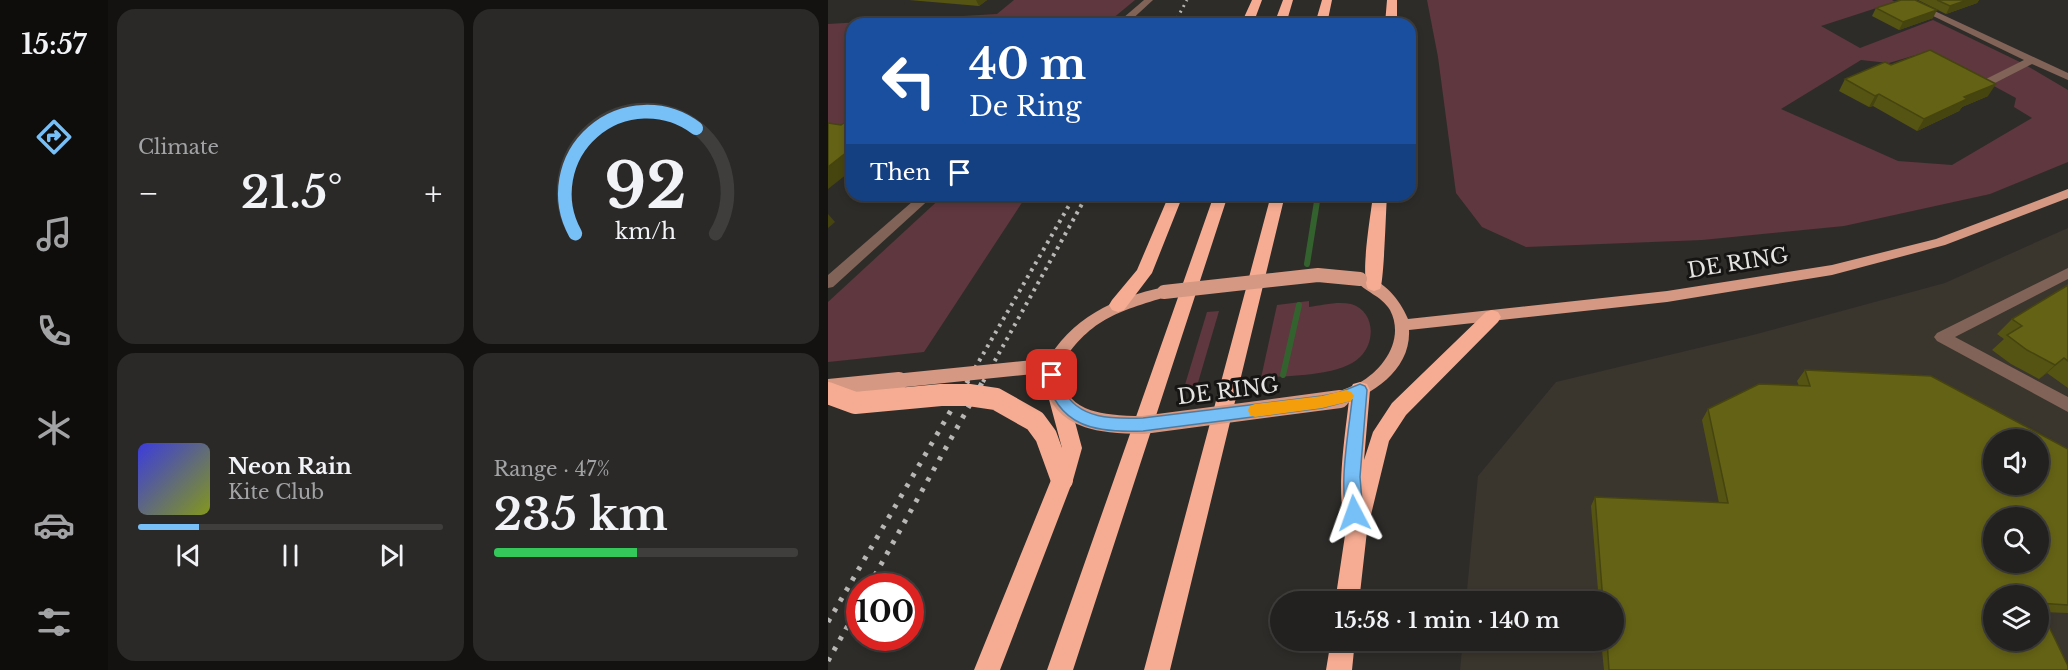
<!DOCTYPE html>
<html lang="en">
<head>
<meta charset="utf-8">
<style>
	body { margin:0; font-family:"Libre Baskerville",serif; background:#2a2928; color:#f1f3f6; height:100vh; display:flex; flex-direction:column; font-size:22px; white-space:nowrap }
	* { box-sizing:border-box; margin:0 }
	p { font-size:20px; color:#a2a3a4 }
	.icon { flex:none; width:33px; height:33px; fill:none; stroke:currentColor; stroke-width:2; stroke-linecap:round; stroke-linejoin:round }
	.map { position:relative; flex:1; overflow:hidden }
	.drawer { display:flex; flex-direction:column; gap:9px; padding:9px; background:#131211; width:720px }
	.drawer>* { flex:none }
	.banner { position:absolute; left:18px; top:18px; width:570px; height:183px; border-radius:18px; box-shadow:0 3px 9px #0003,0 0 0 2px #3f3e3d; background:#1a4fa0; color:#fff; overflow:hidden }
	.fabs { position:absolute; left:1155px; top:429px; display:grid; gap:12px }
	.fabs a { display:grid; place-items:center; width:66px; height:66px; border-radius:50%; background:#22211f; box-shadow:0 3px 9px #0003,0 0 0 2px #3f3e3d; font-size:30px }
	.speed { position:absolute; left:18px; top:573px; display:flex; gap:12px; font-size:30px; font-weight:700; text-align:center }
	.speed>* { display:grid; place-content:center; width:78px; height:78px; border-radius:50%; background:#22211f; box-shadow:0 3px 9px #0003,0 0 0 2px #3f3e3d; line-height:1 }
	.speed .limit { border:9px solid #d22; background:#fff; color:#111 }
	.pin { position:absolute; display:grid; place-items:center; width:51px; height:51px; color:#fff; margin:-26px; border-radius:12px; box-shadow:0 3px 9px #0006 }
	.me { position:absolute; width:66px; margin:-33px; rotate:356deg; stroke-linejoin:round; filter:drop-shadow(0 0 4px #0008) }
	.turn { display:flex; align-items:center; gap:21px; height:126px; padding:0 24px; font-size:27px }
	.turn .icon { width:78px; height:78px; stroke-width:2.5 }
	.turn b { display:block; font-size:42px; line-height:51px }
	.then { display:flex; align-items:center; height:57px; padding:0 24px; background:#0003; gap:12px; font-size:22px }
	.big { font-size:45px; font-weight:600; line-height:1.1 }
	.drawer .tile { flex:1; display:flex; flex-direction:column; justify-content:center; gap:9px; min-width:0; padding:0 21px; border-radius:18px; background:#2a2928 }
	.drawer .dial { align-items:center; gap:0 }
	.dial svg { height:156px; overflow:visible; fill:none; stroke:#3f3e3d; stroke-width:7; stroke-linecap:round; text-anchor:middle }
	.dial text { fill:#f1f3f6; stroke:none }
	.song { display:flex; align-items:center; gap:18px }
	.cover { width:72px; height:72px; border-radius:9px; background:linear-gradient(135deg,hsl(240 70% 55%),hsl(70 70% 35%)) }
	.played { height:6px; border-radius:3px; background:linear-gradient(90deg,#77bff7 20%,#3f3e3d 20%) }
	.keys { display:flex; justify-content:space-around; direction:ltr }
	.heat { display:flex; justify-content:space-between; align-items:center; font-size:33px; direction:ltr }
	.charge { height:9px; border-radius:4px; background:linear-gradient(90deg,#34c759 47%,#3f3e3d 0) }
	.drawer .tiles { flex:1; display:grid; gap:9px; grid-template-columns:repeat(2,1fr) }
	.trip { position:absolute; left:442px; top:591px; width:354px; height:60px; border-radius:30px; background:#22211f; box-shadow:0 3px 9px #0003,0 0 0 2px #3f3e3d; font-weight:600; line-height:60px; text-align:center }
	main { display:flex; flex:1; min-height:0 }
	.tabs { display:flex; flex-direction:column; width:108px; justify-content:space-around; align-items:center; background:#0e0d0c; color:#a2a3a4 }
	.tabs .icon { width:42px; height:42px }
	.tabs .selected { color:#77bff7 }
	.tabs b { font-size:27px; color:#f1f3f6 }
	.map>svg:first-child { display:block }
	.built { fill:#3a352d; fill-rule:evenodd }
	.green { fill:#5f373f; fill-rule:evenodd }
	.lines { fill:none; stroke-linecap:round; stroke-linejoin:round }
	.stream { stroke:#34622f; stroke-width:6 }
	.minor { fill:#816358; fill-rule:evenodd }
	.major { fill:#d59882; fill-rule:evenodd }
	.highway { fill:#f6ac92; fill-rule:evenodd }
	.rail-far2 { stroke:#b9b7b5; stroke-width:3; stroke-dasharray:2 4.5; stroke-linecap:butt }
	.rail-far1 { stroke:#b9b7b5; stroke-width:4; stroke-dasharray:3 5; stroke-linecap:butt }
	.rail { stroke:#b9b7b5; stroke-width:5; stroke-dasharray:4 8; stroke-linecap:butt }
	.major-bridge-far1 { stroke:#d59882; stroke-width:14 }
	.major-bridge { stroke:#d59882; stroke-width:18 }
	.highway-bridge { stroke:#f6ac92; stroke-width:22 }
	.wall { fill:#565412; fill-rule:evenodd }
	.shaded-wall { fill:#46450f }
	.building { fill:#646215; stroke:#46450f; stroke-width:1.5; fill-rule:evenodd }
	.route { fill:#77bff7; stroke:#4d7ca1; stroke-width:1.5 }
	.slow { fill:#f59e0b }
	.labels { text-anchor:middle; stroke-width:6; stroke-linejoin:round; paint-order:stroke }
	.street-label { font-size:21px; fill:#e5e3e2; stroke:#161513 }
</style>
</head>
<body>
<main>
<nav class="tabs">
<b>15:57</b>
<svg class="icon selected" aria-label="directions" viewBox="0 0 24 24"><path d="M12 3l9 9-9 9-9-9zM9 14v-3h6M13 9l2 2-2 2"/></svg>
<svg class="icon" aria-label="music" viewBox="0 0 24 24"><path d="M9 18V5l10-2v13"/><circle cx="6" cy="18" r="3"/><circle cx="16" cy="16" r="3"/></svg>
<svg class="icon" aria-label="phone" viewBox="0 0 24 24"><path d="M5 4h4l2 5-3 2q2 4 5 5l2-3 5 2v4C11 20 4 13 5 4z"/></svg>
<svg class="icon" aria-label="climate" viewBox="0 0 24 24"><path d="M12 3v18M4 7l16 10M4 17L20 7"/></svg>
<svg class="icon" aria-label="car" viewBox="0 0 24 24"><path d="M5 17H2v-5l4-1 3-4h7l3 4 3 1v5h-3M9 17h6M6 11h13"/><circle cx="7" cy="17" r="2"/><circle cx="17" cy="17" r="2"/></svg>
<svg class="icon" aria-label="filters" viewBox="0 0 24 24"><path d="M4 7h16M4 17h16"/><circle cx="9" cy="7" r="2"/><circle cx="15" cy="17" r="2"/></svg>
</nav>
<section class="drawer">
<div class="tiles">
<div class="tile"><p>Climate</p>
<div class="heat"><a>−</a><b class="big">21.5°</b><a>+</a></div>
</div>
<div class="tile dial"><svg viewBox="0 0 100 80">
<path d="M14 69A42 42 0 1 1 86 69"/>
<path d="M14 69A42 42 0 0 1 76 15" stroke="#77bff7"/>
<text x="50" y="56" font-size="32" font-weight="700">92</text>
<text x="50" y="72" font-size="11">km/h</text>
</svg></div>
<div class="tile">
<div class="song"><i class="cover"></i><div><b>Neon Rain</b><p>Kite Club</p></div></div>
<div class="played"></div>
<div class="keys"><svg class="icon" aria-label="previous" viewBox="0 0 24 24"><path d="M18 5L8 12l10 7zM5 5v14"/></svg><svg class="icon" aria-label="pause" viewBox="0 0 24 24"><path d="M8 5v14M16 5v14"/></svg><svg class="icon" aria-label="next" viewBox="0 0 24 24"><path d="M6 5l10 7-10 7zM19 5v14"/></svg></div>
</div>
<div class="tile"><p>Range · 47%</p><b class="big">235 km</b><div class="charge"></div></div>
</div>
</section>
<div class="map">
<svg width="1240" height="670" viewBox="0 0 1240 670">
	<rect width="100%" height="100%" fill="#2e2c29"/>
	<path class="built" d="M1240 228V670H632L635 641 786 640V602L638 601 650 476 728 382 925 335 1117 283ZM1166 440H1210V484H1166ZM1166 518H1210V562H1166ZM1166 596H1210V640H1166Z"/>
	<path class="green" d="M186 0H307L278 24H24V133L0 134V24L169 14Z
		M599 0H1064L1067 2 993 26 1032 48 1105 20 1196 64 1240 90V162L1162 194 1016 226 874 240 698 247 654 227 628 193 610 57ZM1101 51 1188 98 1186 107 1204 118 1124 165 1070 161 953 109 1033 60 1061 63Z
		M116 195H199L96 352 0 362V302Z
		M481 301V307C494 305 510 301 523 304 547 311 548 342 532 357 512 377 460 375 433 378L449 305Z
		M391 311 369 386 356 388 379 312Z"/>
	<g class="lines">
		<path class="stream" d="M479 264 490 195
			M455 375 471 305"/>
		<path class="minor" d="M316 0H325L299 24H288Z
			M1072 0H1083L1240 73V80L1204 64 1165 84 1146 86V82L1158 79 1196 60Z
			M92 195H106L5 287 0 288V275Z
			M1240 268V279L1127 337 1240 397V412L1109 341 1106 337 1109 333Z"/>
		<path class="major" d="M1240 189V198L1117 245 1004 275 839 302 581 330C583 370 545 394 512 406L506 404 504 399C508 390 522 388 531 383 556 369 577 339 562 310 553 295 536 292 528 280L530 276 535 275C557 282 571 298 580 319L839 291 1004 265 1108 239Z
			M336 287 343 292 341 296C288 312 261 319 230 369L225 371 220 369 217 365C242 318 286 298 336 287Z"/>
		<path class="highway" d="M424 0H434L425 24H413Z
			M455 0H465L458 24H446Z
			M494 0H504L499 24H487Z
			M559 0H569V24H557Z
			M341 195H355L324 273 296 310 290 312 284 310 281 305 284 300 309 270Z
			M386 195H400L245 670H219Z
			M443 195H457L342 670H316Z
			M545 195H559C558 209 556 283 552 289L546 291 540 289C532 275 543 214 545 195Z
			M664 310 670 312 673 317 670 322 578 415 561 441 539 531 531 602H507L519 522C505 501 520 417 522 390L525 384 532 382 539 384 542 390 536 460 545 432 564 403 658 312Z
			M229 384 236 386 239 392 254 448 245 480 172 670H146L223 480 234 448 219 392 222 386Z
			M503 640H527L524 670H498Z"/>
		<path class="rail-far2" d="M346 24 359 0"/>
		<path class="rail-far1" d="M139 382 247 195
			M155 382 259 195"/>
		<path class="rail" d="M41 586 155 381
			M0 622 140 381
			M0 661 32 604"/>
		<path class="major-bridge-far1" d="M336 292 490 275 532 279
			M57 382 225 365 226 382"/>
		<path class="major-bridge" d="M226 381C232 423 281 425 315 425L512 399
			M0 388 71 381"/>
		<path class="highway-bridge" d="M0 393 27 403 113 395H141L168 399 207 421 218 436 234 480"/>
	</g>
	<path class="wall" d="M81 0H159L151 6Z
		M1090 0H1151L1149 3 1118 14Z
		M1048 8 1105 18 1071 30 1044 16Z
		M1063 65 1160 96 1134 107 1131 111 1089 131 1045 106 1041 107 1011 91 1017 79Z
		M1240 285V388L1219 373 1211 379 1183 364 1164 350 1176 339 1169 334 1184 319Z
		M977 370 1240 449V613L1214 612 1240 670H776L773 640H786V602H771L763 506 767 497 891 503 874 420 880 409 971 386 969 381ZM1210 596V640H1166Z"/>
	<path class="shaded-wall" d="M148 0H159L151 6Z
		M1139 0H1151L1149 3 1118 14 1122 6Z
		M1109 10 1105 18 1071 30 1075 22Z
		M1168 84 1160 96 1134 107 1131 111 1089 131 1096 119 1136 97Z
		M1051 94 1045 106 1041 107 1047 96Z
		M24 148V170L0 189V167Z
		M0 214 7 222 0 228Z
		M1236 358 1219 373 1211 379 1227 365Z"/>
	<path class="building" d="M1073 0H1087L1109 10 1075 22 1048 8Z
		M1109 0H1139L1122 6Z
		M1102 50 1168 84 1136 97 1139 99 1096 119 1051 94 1047 96 1017 79 1057 62 1063 65Z
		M19 121 24 122V148L0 167V123L13 125Z
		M1240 285V361L1236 358 1227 365 1199 350 1179 335 1194 326 1184 319Z
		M977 370 1103 376 1240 449V605L1210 603V596H1166V640H1210V604L1240 666V670H781L779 640H786V602H775L767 497 900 503 880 409 931 384 982 386ZM1166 440H1210V484H1166ZM1166 518H1210V562H1166Z"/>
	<path class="route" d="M224 369 229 371C232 377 232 383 235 389 250 420 286 419 315 418L494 396 510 393 532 384 537 386 539 390 532 477 535 513 532 519 526 521 521 519C509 492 521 430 524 400L494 408 315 431C267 433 230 427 217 375L219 371Z"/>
	<path class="slow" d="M518 390 523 392 526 396 523 401 494 408 427 417 422 415 420 410 422 406 427 404 494 396Z"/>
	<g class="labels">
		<g class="street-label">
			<text transform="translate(910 263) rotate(-9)" y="7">DE RING</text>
			<text transform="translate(400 391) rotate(-7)" y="7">DE RING</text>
		</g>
	</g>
</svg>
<div class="fabs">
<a><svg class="icon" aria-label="sound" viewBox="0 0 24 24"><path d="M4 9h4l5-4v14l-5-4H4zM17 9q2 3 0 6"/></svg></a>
<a><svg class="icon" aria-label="search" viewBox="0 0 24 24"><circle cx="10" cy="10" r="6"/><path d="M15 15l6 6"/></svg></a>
<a><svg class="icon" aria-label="layers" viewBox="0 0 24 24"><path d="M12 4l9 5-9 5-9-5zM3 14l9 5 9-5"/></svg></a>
</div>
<div class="speed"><div class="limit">100</div></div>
<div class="pin" style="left:224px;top:375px;background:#d93025"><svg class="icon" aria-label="arrive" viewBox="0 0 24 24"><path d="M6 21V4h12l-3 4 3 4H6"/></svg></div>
<svg class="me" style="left:526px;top:513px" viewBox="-20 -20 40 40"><path d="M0-17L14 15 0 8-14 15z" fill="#77bff7" stroke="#fff" stroke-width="4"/></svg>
<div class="trip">15:58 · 1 min · 140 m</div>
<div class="banner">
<div class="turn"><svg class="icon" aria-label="left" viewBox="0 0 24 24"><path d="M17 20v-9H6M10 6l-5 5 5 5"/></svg><div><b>40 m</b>De Ring</div></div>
<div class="then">Then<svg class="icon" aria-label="arrive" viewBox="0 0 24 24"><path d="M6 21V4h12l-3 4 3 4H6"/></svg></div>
</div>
</div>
</main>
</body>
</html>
